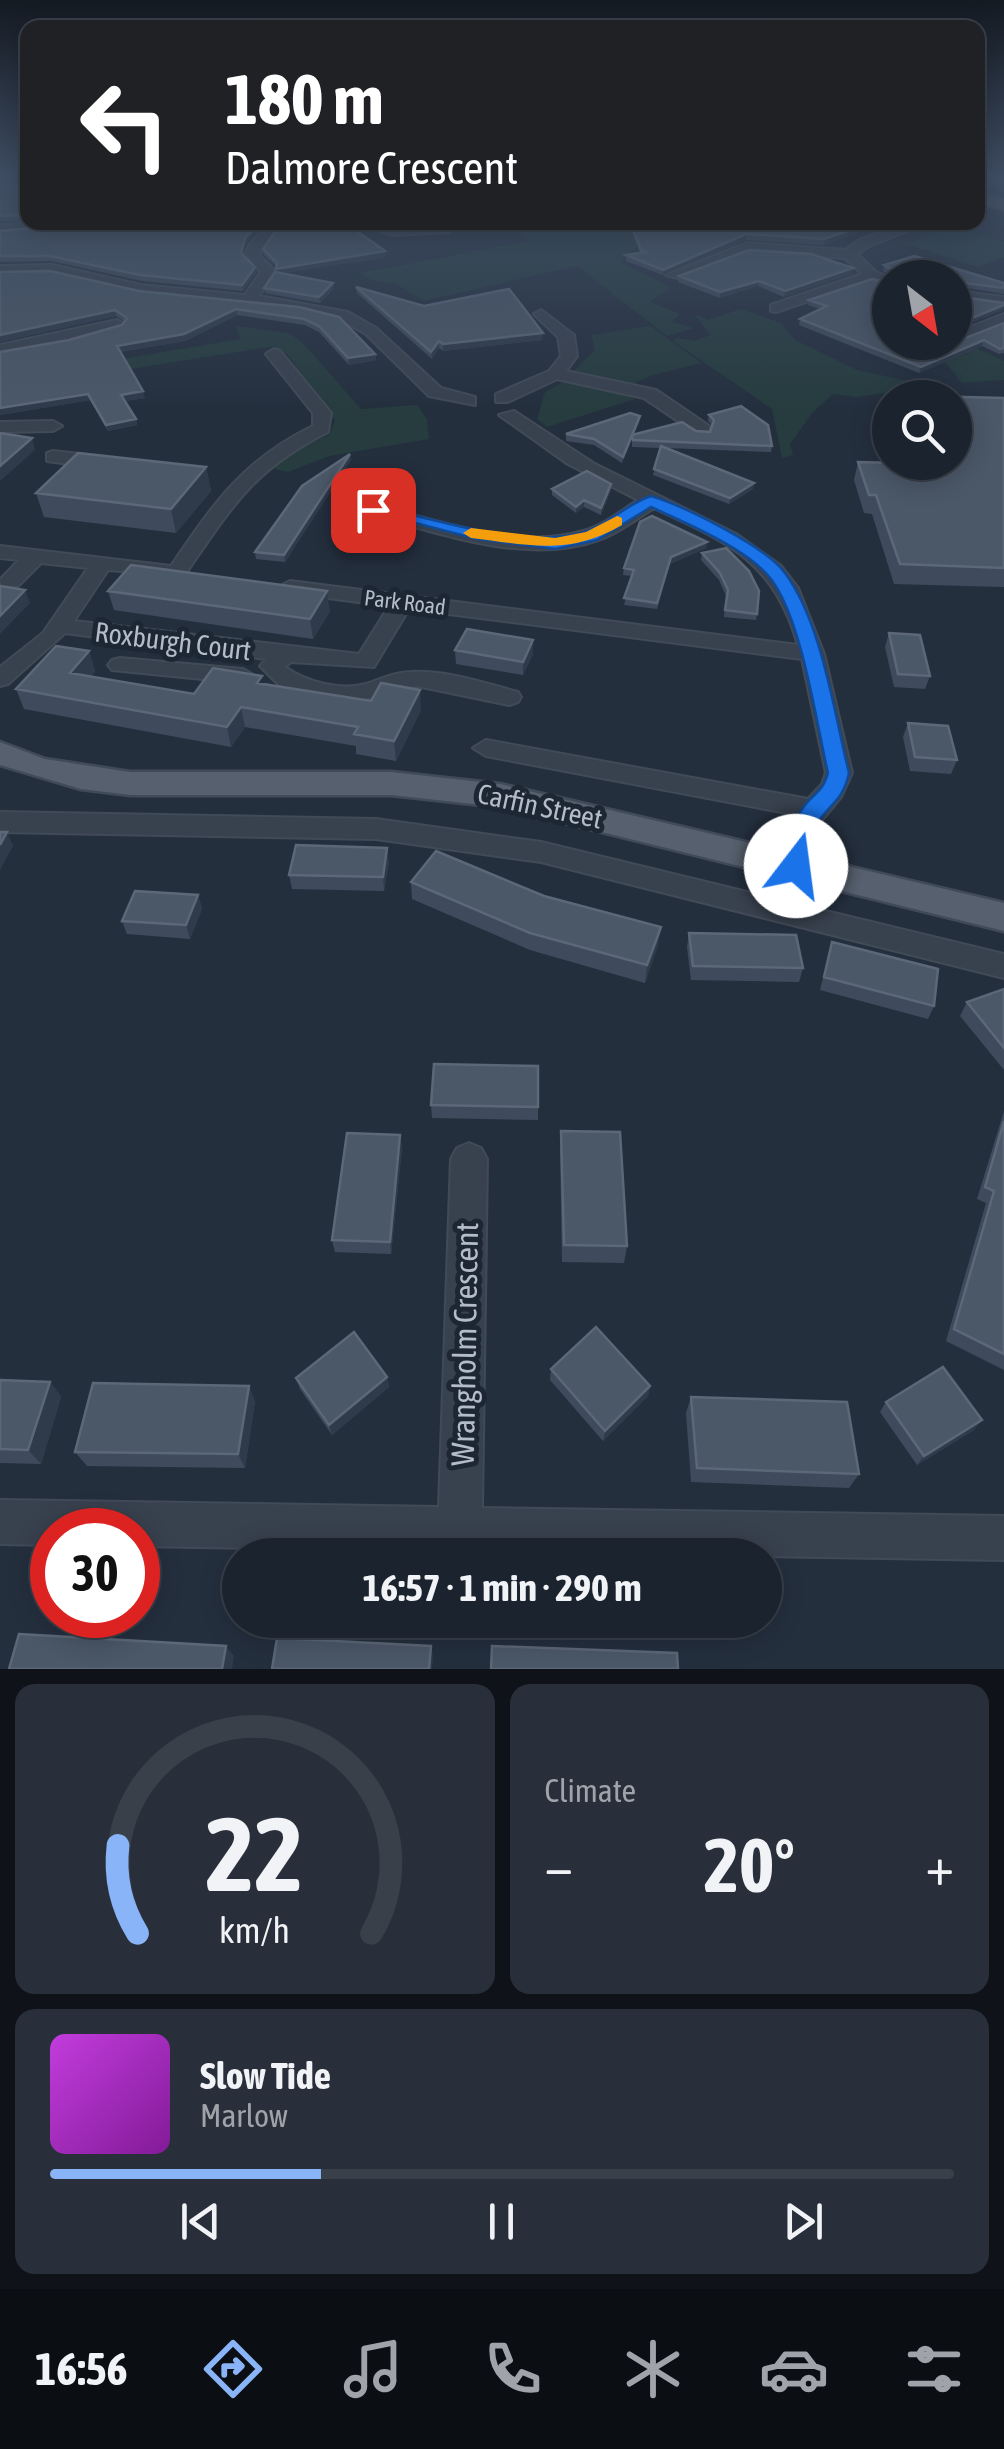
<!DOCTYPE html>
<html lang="en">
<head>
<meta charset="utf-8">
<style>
	body { margin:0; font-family:"Asap Condensed",sans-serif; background:#282f3a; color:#f1f3f6; height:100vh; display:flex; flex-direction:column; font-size:38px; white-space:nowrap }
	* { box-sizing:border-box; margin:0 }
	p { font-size:32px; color:#a0a4aa }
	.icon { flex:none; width:55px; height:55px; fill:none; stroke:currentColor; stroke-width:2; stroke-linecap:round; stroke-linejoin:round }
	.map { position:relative; height:1669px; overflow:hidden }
	.details { display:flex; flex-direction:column; gap:15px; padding:15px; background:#0f1319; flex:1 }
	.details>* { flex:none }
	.hud { position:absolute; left:20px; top:20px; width:965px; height:210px; border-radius:20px; box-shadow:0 5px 25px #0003,0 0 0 2px #39404a; background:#202124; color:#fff; overflow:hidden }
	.needle { width:65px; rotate:149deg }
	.controls { position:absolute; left:872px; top:260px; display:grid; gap:20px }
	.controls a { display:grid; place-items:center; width:100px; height:100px; border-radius:50%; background:#1b232e; box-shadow:0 5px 25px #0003,0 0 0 2px #39404a; font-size:50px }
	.speed { position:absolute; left:30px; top:1508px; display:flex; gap:20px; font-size:50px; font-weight:700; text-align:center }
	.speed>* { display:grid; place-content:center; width:130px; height:130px; border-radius:50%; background:#1b232e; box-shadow:0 5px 25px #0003,0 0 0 2px #39404a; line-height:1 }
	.speed .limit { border:15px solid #d22; background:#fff; color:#111 }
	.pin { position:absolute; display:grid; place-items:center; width:85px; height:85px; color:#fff; margin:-42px; border-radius:20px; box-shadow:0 5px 15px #0006 }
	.me { position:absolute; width:110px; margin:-55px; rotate:15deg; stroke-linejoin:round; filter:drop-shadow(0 0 8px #0008) }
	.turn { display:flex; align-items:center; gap:35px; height:210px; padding:0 40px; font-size:45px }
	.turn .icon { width:130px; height:130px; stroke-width:2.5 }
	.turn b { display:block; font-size:70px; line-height:85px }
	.big { font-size:75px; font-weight:700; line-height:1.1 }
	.details .widget { flex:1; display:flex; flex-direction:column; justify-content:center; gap:15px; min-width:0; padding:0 35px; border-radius:20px; background:#282f3a }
	.details .dial { align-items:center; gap:0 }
	.dial svg { height:260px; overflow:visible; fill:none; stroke:#39404a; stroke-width:7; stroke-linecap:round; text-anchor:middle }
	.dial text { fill:#f1f3f6; stroke:none }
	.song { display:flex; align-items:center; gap:30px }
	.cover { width:120px; height:120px; border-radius:15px; background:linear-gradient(135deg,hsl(290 70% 55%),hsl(290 70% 35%)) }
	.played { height:10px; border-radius:5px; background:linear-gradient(90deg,#8ab4f8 30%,#39404a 30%) }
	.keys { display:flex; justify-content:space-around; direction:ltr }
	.heat { display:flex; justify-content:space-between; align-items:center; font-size:55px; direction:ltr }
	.details .tiles { flex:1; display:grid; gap:15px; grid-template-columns:1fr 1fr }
	.widget:last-child { grid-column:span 2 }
	.trip { position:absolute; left:222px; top:1538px; width:560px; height:100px; border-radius:50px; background:#1b232e; box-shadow:0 5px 25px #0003,0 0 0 2px #39404a; font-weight:700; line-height:100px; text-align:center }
	.tab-bar { display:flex; height:160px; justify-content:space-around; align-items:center; background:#0b0e12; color:#a0a4aa }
	.tab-bar .icon { width:70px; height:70px }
	.tab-bar .current { color:#8ab4f8 }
	.tab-bar b { font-size:45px; color:#f1f3f6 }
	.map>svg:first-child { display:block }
	.green { fill:#263c3f }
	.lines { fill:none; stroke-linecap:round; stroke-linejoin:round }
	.minor-casing { stroke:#414a57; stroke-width:4 }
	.major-casing { stroke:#414a57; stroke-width:5 }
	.minor { fill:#38414e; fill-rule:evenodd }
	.major { fill:#56606e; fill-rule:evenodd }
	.wall { fill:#3f4b5c }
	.shaded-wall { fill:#2f3b4b }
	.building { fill:#4b5868; stroke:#5c6777; stroke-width:2.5 }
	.route { fill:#1a73e8; stroke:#114b97; stroke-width:2.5 }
	.slow { fill:#f59e0b }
	.labels { text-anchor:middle; stroke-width:10; stroke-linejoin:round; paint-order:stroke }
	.far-street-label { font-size:22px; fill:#b4bcc9; stroke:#1d2633 }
	.street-label { font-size:28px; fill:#b4bcc9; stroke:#1d2633 }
	.near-street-label { font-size:32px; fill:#b4bcc9; stroke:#1d2633 }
</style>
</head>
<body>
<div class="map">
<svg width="1004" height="1669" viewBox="0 0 1004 1669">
	<rect width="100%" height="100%" fill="#242f3e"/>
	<path class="green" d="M504 223H611L607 229 630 230 645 239 620 262 671 287 650 302 680 314 672 322 694 328 667 336 577 266 424 301 398 285 371 280 360 273 529 241Z
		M955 227 1004 242V257L977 267 906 244Z
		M741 309 781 323 795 340 857 370 904 380 907 390 856 397 833 394 812 413 790 444 793 455 782 458 772 409 673 341 677 338 695 341 710 335 694 314 708 320Z
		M236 326 289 333 304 344 361 409 417 405 427 419 429 439 329 456 288 472 275 469 277 458 329 435 335 421 288 355 275 346 0 390V380L240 339Z
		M650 326 702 363 653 375 638 381 625 395 635 399 547 427 537 419 545 392 560 384 595 350 591 335Z
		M968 344 1004 361V380L962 383 940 356 969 354 960 348Z"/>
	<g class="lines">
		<defs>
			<path id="minor" d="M0 175 10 182 28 184V191L2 188Z
				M45 222H124L0 233V225Z
				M270 222H283L259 255 275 271 259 296 348 312 376 328 441 388 475 397V405L429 396 366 334 338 318 300 309 141 293 52 273 0 274V266L52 265 141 285 245 295 261 272 245 256 249 245Z
				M355 222 404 227 448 224 454 228 448 232 393 235Z
				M700 222 690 228 684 224 685 222Z
				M911 222H931L869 246 857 254 876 272 891 278 890 286 871 280 776 312 771 311V305L862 274 845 258 748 251 678 278 666 275 747 243 846 250 859 240Z
				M955 291 1004 297V305L955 299Z
				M541 310 574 335 577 356 566 371 656 390 709 426V434H697L644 398 557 379 508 402H496V394L549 371 561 356 558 337 534 314Z
				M1004 314V324L960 341 955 343 954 342 955 333Z
				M117 320 125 325 122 328 70 343 0 355V345Z
				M942 342 932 348 924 343 925 342Z
				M274 349 280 351 331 413 328 432C252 470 231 508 184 576L108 570 74 621 359 654 389 606 282 592 279 587 290 581 798 645C774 561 728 542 654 508 636 519 620 532 601 539 526 567 439 532 366 514L363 510 373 504C437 520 517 551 583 531 603 526 621 511 638 500L568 464 499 415 514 411 593 463 736 534 781 566 798 588 824 654 852 773 841 797 818 825 806 873 796 876 786 873C777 856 788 831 797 815L486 756 473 748 486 740 808 799 822 784 826 773 802 659 409 609 374 667 291 662 285 667C306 682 340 691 366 684 381 679 395 672 411 672 446 670 484 683 518 692L521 697 518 702 509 705 417 686 365 699H329L279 685 260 666 266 659 65 633 8 684 0 686V667L43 633 88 568 41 563 18 586H2L0 580 19 560 0 558V546L171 566C214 503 243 460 313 426V413L266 354Z
				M0 422 53 421 62 426 53 431 0 432Z
				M53 451 106 457 115 463 106 469 47 461V453Z
				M120 658 243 669 255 676 243 683 112 670 108 665 112 660Z
				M0 812 376 819 541 842 1004 954V978L541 862 376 839 0 832Z
				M469 1143 481 1148 487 1159 482 1508 1004 1516V1560L138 1546V1530H52V1545L0 1544V1500L439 1507 451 1159 457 1148Z"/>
			<path id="major" d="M978 193 1004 199V209L978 203Z
				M0 742 45 759 130 772H391L500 784 1004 903V931L500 807 391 795H130L81 789 0 765Z"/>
		</defs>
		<use href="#minor" class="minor-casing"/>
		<use href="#major" class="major-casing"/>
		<use href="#minor" class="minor"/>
		<use href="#major" class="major"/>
	</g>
	<path class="wall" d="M6 175H28V181Z
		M978 175H1004V192L994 188 978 190Z
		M0 186 28 188V221H0Z
		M628 222H688L690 226 889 222 823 245 746 240 663 275 626 261V255L640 253Z
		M0 231 245 244 243 255 255 267 256 272 243 291 142 281 52 261 0 262Z
		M263 249 386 257 284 273 333 283 334 288 320 303 265 293 264 288 277 272V267L264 255Z
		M884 265 1004 283V294L894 276 883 271Z
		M853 268 852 274 784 297 758 286 720 298 678 282 679 276Z
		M872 279 890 342 932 345 958 341 1004 323V353L999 354 982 346 919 373 799 325 800 319 820 309 808 305 809 300Z
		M356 287 542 340 443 351 439 348 432 359 357 293Z
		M139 291 299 307 375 354 376 360 349 365 319 332 305 325 237 315 185 341 120 352 145 398 125 401 136 419 137 425 108 431 90 400 0 415V352L69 340 122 325 125 322 116 316 0 342Z
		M886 395 1004 398V587L894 584 872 514 864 513 854 480 858 462 930 464 955 462V398H890V433L882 412Z
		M709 415 772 446 771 452 667 448 753 489 729 504 653 475 660 448 632 447V439L622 463 594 445 566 441V434L639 422 634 435 710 432 712 425 708 421Z
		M351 460 285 562 256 559 255 552Z
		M206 467 211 491 176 533 44 517 36 493Z
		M552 489 611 490 601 515 584 507 576 513 552 495Z
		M707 542 706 548 670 564 657 609 624 605 632 576 623 575 624 568Z
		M702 553 757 614 756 620 724 617 726 596 719 580 701 560Z
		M108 591 330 611 313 639 114 610Z
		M889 633 930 676 925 689 894 687 885 647Z
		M455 650 533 654 523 675 456 664Z
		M89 651 95 671 91 676 194 694 263 684 421 710 396 761 356 754V746L245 727 231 747 24 709 16 689Z
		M908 723 957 760 951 774 910 771 903 737Z
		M389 861 384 891 292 889 289 875Z
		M411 882 658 945 645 983 530 950 412 899Z
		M198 895 202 909 190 939 127 934 122 921Z
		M689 933 803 968 799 982 691 980 687 947Z
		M832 942 934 1006 928 1019 820 990Z
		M1004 989V1070L960 1016 967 1002Z
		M538 1066V1120L432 1118 431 1105Z
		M1004 1111V1370L946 1341 986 1203 977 1199Z
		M561 1131 627 1246 624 1263 562 1262 560 1150Z
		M400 1135 402 1148 391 1254 335 1252 332 1240Z
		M551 1369 650 1386 648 1396 603 1441 550 1380Z
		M387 1377 389 1387 332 1435 300 1389 296 1378Z
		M0 1380 50 1382 61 1397 41 1464 0 1463Z
		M691 1397 859 1474 849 1488 691 1482 686 1413Z
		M255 1401 245 1468 87 1466 75 1452Z
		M886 1402 974 1430 917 1465 880 1412Z"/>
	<path class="shaded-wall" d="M996 179 994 188 978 190 979 181Z
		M260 222H266L245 244 242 259 241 253 245 238Z
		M874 222H889L823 245 824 239Z
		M746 234V240L663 275V270Z
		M385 251 386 257 277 274 276 269Z
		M255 267 256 272 243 291 242 285Z
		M853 268 852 274 784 297 785 291Z
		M759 281 758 286 720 298V292Z
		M333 283 334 288 320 303 319 297Z
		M1004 305 1003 310 955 329V324Z
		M236 309 237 315 185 341 118 352 117 346Z
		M115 310 116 316 0 342V335Z
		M543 333 542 340 443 351V344Z
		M984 340 982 346 919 373 921 367Z
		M439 341V348L432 359 431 352Z
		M375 354 376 360 349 365 348 358Z
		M143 391 145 398 122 402 121 395Z
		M88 394 90 400 0 415V408Z
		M640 416 639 422 622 463 623 457Z
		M136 419 137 425 108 431 106 425Z
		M32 438 35 450 0 481V466Z
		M350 454 351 460 285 562 284 555Z
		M206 467 211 491 176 533 171 509Z
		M754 483 753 489 729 504 730 498Z
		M611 484V490L601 515V508Z
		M584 500V507L576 513V507Z
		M707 542 706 548 670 564 657 609 671 557Z
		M25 590 30 603 0 634V616Z
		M327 591 330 611 313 639 310 619Z
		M533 640V654L523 675V662Z
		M89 651 95 671 77 693 70 673Z
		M420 690 421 710 396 761 394 741Z
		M241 707 245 727 231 747 227 727Z
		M7 832 13 846 0 870V845Z
		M387 848 389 861 384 891 383 877Z
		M198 895 202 909 190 939 186 925Z
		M661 927 658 945 645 983 647 965Z
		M400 1135 402 1148 391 1254 390 1242Z
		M387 1377 389 1387 332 1435 329 1425Z
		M50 1382 61 1397 41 1464 28 1450Z
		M249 1386 255 1401 245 1468 238 1454Z
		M650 1386 648 1396 603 1441 605 1431Z
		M982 1420 974 1430 917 1465 924 1456Z
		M226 1646 234 1656 232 1669H222Z
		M431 1646 433 1656 432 1669H429Z"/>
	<path class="building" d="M978 175H1004V182L996 179 979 181Z
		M0 186 28 188V215L0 216Z
		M98 222H260L245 238 241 253 255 267 242 285 140 275 50 256H0V231Z
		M282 222H344L385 251 276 269 277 263 263 249Z
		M630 222H688L690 226 697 222H874L824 239 746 234 663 270 626 255 646 252 641 250Z
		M749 250 811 254 853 268 785 291 759 281 720 292 679 276Z
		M914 256 1004 283V288L957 282 955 287V278H894L895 271 884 265Z
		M50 271 139 291 299 307 339 317 375 354 348 358 319 326 304 319 236 309 184 334 117 346 143 391 121 395 136 419 106 425 88 394 0 408V352L69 340 122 325 127 318 115 310 0 335V272Z
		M275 272 333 283 319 297 264 288Z
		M872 279 890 283V342H927L932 345 938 342H955V338L958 341 1004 323V348L1000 349 984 340 921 367 800 319 827 306 809 300Z
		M356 287 424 306 509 289 543 333 443 344 439 341 431 352Z
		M955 296 1004 303V305L955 325Z
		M886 395 1004 398V568L900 564 876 495H869L858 462 943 464 942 462H955V398H890V404Z
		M741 406 768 425 772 446 633 440 632 435 682 422 696 431 710 432 714 420 709 415Z
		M630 413 640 416 623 457 594 439 566 434Z
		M0 433 32 438 0 466Z
		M661 446 754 483 730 498 654 469Z
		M78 453 206 467 171 509 36 493Z
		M350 454 284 555 255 552 302 486Z
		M587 471 611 484 601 508 584 500 576 507 552 489Z
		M652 516 707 542 671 557 657 603 624 598 634 570 624 568 640 522Z
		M726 548 749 571 759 591 757 614 725 610 728 590 720 573 702 553Z
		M131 565 327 591 310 619 108 591Z
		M0 586 25 590 0 616Z
		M467 629 533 640 523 662 455 650Z
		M889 633 920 635 930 676 898 674Z
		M56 646 89 651 70 673 194 694 213 668 262 676 257 683 371 701 381 683 420 690 394 741 354 734 358 727 241 707 227 727 16 689Z
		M908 723 948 726 957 760 915 757Z
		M0 832H7L0 845Z
		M296 845 387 848 383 877 289 875Z
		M436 851 544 896 661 927 647 965 530 933 411 882Z
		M135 891 198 895 186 925 122 921Z
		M689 933 796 935 803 968 693 966Z
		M832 942 938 969 934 1006 824 977Z
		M1004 989V1048L967 1002Z
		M434 1064 538 1066V1107L431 1105Z
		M1004 1121V1354L954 1329 994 1191 985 1187Z
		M561 1131 620 1132 627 1246 564 1245Z
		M347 1133 400 1135 390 1242 332 1240Z
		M596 1327 650 1386 605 1431 551 1369Z
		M354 1332 387 1377 329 1425 296 1378Z
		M943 1367 982 1420 924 1456 886 1402Z
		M0 1380 50 1382 28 1450 0 1449Z
		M93 1383 249 1386 238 1454 75 1452Z
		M691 1397 847 1402 859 1474 697 1468Z
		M19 1634 226 1646 222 1669H9Z
		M277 1638 431 1646 429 1669H272Z
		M492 1646 677 1653 678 1669H491Z"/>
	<linearGradient id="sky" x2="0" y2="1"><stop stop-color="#141a22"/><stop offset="0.43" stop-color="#3f4d63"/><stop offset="1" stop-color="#3f4d63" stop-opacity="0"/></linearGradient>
	<rect width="1004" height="409" fill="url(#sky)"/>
	<path class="route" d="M651 496C684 506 765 546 785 573 822 623 834 713 849 773 842 806 824 805 812 833 807 846 810 860 804 872L796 875 784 866C787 843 791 824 805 805 816 792 823 791 828 773 816 721 802 620 771 579 748 549 686 523 651 507L597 540 555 549 477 539 365 510 373 505C433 519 522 549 582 533 607 526 626 504 651 496Z"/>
	<path class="slow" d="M617 516 622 518V525C569 556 529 545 471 538L463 533 471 528 555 538 586 532Z"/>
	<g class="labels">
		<g class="far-street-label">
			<text transform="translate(405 602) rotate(7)" y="8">Park Road</text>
		</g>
		<g class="street-label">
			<text transform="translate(173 641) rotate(7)" y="10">Roxburgh Court</text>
			<text transform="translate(540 806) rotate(12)" y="10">Carfin Street</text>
		</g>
		<g class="near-street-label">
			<text transform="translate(465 1344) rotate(-89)" y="11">Wrangholm Crescent</text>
		</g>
	</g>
</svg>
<div class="controls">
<a><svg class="needle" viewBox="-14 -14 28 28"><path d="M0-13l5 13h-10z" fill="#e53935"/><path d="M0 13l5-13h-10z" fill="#a0a4aa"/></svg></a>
<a><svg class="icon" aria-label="search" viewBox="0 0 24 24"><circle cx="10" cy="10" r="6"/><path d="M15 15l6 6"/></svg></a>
</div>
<div class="speed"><div class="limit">30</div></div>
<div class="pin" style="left:373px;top:510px;background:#d93025"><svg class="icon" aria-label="arrive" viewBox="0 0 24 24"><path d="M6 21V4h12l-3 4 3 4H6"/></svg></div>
<svg class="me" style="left:796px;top:866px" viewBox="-20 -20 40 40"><circle r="19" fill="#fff"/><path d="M0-13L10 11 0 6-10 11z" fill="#1a73e8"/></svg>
<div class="trip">16:57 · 1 min · 290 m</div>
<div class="hud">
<div class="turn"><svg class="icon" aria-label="left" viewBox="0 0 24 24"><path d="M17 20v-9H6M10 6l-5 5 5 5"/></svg><div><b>180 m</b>Dalmore Crescent</div></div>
</div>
</div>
<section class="details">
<div class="tiles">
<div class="widget dial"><svg viewBox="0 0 100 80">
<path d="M14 69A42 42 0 1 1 86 69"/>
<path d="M14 69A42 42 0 0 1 8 42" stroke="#8ab4f8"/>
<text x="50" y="56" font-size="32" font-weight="700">22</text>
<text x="50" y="72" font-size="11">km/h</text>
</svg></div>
<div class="widget"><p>Climate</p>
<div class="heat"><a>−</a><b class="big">20°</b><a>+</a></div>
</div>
<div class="widget">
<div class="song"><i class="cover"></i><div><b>Slow Tide</b><p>Marlow</p></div></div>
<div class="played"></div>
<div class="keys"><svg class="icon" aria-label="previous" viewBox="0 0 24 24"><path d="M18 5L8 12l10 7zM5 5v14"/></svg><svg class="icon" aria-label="pause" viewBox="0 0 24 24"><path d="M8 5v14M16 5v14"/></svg><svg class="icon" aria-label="next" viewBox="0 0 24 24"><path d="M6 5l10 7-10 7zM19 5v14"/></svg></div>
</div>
</div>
</section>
<nav class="tab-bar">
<b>16:56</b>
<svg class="icon current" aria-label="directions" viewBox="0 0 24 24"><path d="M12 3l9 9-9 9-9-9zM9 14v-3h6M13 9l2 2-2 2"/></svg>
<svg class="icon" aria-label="music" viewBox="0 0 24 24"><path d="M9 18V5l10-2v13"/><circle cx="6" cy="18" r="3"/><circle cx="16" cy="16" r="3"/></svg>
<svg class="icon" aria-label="phone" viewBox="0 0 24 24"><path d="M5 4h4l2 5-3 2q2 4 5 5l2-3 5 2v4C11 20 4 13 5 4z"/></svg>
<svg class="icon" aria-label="climate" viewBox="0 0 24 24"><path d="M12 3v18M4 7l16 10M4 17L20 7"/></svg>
<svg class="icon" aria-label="car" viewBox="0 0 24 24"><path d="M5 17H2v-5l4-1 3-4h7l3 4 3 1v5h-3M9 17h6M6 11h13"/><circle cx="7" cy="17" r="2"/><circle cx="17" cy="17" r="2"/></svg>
<svg class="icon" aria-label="filters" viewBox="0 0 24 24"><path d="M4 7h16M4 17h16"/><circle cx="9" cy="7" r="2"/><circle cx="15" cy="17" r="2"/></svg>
</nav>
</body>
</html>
